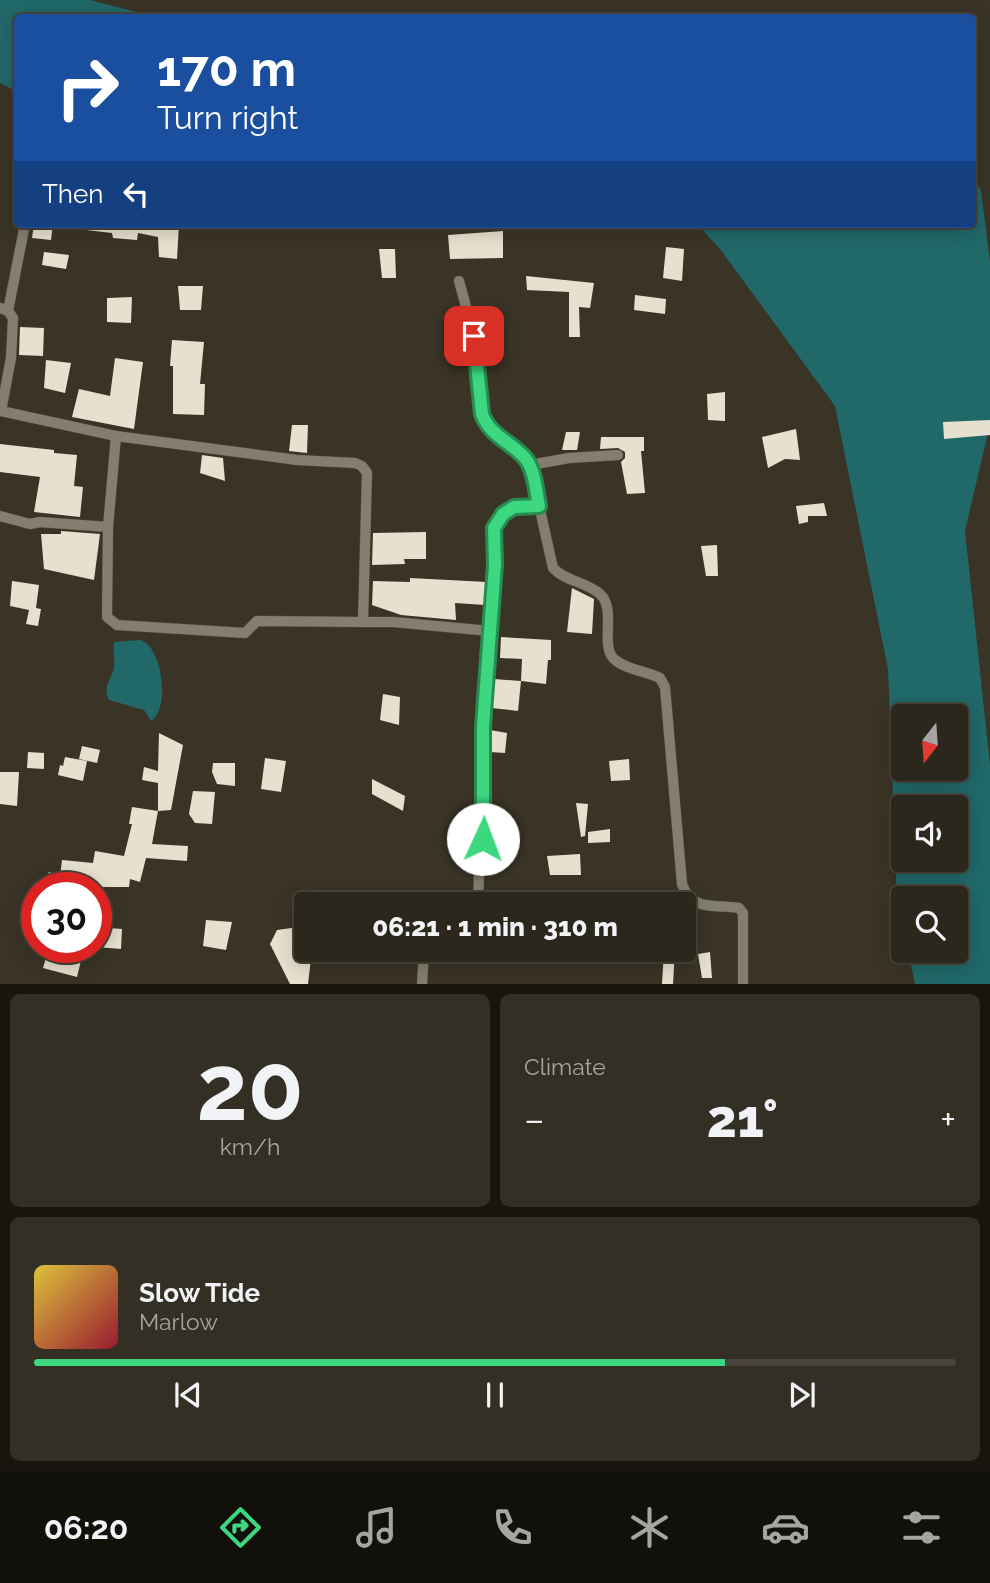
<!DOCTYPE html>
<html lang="en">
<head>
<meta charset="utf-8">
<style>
	body { margin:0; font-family:Raleway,sans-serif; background:#342f25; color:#f1f3f6; height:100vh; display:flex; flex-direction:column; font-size:26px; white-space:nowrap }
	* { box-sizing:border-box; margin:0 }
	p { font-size:23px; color:#a6a5a3 }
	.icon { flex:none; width:38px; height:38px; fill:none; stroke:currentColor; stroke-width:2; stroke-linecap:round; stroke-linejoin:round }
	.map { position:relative; height:984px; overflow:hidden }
	.sheet { display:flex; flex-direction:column; gap:10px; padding:10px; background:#18150f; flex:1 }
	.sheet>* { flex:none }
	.top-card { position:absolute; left:14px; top:14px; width:962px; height:214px; border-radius:7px; box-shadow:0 4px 18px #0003,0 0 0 2px #48443b; background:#1a4fa0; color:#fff; overflow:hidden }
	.needle { width:46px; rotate:197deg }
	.controls { position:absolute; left:891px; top:704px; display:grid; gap:14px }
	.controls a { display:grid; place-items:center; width:77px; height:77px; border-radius:7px; background:#2c271c; box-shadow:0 4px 18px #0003,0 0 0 2px #48443b; font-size:35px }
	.speed { position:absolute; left:21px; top:872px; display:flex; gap:14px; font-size:35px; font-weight:700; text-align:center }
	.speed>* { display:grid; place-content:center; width:91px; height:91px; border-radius:50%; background:#2c271c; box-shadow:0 4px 18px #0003,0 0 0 2px #48443b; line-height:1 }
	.speed .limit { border:10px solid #d22; background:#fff; color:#111 }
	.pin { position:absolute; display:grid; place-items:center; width:60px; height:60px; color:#fff; margin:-30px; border-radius:14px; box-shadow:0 4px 10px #0006 }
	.me { position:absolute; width:77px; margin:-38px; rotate:2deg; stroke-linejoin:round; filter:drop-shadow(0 0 5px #0008) }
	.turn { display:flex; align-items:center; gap:24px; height:147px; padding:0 28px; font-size:32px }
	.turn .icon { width:91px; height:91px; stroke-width:2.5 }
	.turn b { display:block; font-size:49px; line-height:60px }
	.then { display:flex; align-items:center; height:66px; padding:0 28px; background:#0003; gap:14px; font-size:26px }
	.big { font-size:52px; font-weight:800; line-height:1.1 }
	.sheet .tile { flex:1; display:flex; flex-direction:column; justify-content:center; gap:10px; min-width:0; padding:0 24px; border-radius:10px; background:#342f25 }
	.sheet .dial { align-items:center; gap:0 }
	.dial b { font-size:91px; line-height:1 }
	.song { display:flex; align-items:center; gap:21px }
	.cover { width:84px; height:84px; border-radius:10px; background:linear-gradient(135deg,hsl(50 70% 55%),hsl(350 70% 35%)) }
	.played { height:7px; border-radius:4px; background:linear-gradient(90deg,#3cd77e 75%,#48443b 75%) }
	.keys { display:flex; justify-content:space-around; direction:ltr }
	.heat { display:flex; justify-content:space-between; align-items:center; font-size:38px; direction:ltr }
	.sheet .tiles { flex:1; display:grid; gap:10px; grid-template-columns:1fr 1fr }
	.tile:last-child { grid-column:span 2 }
	.trip { position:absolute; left:294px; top:892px; width:402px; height:70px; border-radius:7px; background:#2c271c; box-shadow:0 4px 18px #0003,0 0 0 2px #48443b; font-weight:800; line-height:70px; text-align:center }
	.menu { display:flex; height:112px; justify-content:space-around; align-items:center; background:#12100b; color:#a6a5a3 }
	.menu .icon { width:49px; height:49px }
	.menu .on { color:#3cd77e }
	.menu b { font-size:32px; color:#f1f3f6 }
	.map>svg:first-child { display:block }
	.water { fill:#216869; fill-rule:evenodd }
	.building { fill:#e6e0ce }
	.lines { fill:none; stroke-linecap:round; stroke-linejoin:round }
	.street-casing { stroke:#555043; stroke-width:11 }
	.street { stroke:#837e6d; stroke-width:10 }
	.route-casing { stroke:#278c52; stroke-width:18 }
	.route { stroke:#3cd77e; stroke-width:12 }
</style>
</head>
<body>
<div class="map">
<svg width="990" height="985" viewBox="0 0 990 985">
	<rect width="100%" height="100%" fill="#3a3426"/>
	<path class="water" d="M0 0H90L156 17 18 18 17 92 0 83Z
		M973 175 981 191 990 262V424L965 531 990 765V984H915L908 950H956V898H903V930L897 900 888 669 835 406 720 249 697 224H973ZM903 716H956V768H903ZM903 807H956V859H903Z
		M140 640C162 645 171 709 151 721L144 710 109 700C102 684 112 681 114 667 115 658 113 650 114 642Z"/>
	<path class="building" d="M34 224H53L51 240 32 238Z
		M87 224H179L177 259 159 257 158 237 138 233 137 240 113 238 112 233 86 230Z
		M503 231V258L450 259 448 235Z
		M666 247 684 249 682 281 663 278Z
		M379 249H395L396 278H382Z
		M44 252 69 255 66 269 42 265Z
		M526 276 594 283 590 308 579 307 580 337H569V292L527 290Z
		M178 286H203L201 310H180Z
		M635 295 666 299 665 314 634 310Z
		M132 297 131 323 107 322V298Z
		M20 327 44 328 43 356 19 355Z
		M172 340 204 342 200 384H205L204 415 173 414V366H170Z
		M115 358 143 362 134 429 72 417 79 389 110 396Z
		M46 360 71 363 65 393 44 388Z
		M725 392V421L708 420 707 394Z
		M990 420V435L944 439 943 422Z
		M292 425H308L307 453 289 451Z
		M796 429 800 460 785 459 768 468 762 437Z
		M566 432H580L577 450H562Z
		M601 437H644V451H641L645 493 627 494 621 462 625 458V452L618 448 600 449Z
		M0 444 54 450V453L77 455 74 486 83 487 80 517 34 512 40 477 0 472Z
		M202 455 223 458 225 481 200 473Z
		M824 503 827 516H808V522L799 524 796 506Z
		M61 531 100 534 94 580 44 569 41 534H61Z
		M426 532V559H404L405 564 372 565 373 533Z
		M717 545 718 576H706L701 546Z
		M410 578 487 582 485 605 455 603 456 620 401 615 372 605 373 581 410 582Z
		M12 581 39 585 36 608 41 609 38 626 26 624 29 610 10 606Z
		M572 588 594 599 592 634 567 632Z
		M501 637 551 640V660H548L546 684 521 681 522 659 500 658Z
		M494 679 521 681 518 711 492 708Z
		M383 694 400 697 399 725 380 720Z
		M490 730 507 733 505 753 490 752Z
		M159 733 183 745 171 810 158 811V783L142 780 144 767 158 771Z
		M82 746 100 750 97 763 79 759Z
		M28 752 44 753V769L27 768Z
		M65 757 87 761 83 781 58 775 60 765 63 766Z
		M265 758 286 761 281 792 261 789Z
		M629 759 630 780 611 781 609 761Z
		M213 763H235V786L217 784 212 772Z
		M0 772H19L17 806 0 804Z
		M372 779 405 796 403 811 372 794Z
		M193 791 215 792 212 824 195 823 189 814Z
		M576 803 588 804 585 836 581 837Z
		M132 807 158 811 152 844 188 846 187 861 146 858 140 882 130 879 129 887H43L49 872 60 877 62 860 93 863 95 851 124 856 132 824H129Z
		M610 829V842L588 843V832Z
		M580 854 581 875H550L547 856Z
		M524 895 559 897V905H526Z
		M206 920 232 922 226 950 203 946Z
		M306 926V950H312L308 984H290L270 944 277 930Z
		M96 927 122 929 121 949 96 947Z
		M49 947 84 948 77 977 43 968Z
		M664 950H675L673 984H662Z
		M710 952 712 978H702L698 954Z"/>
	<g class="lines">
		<defs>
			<path id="street" d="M459 281 474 336 482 414C491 438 516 445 530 465L553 568C566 582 588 582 601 595 616 610 600 646 614 659 626 670 646 671 660 678L665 687 682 884C692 912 714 904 739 908L743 913V985
				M0 308 8 311 13 318 11 358 1 411 116 436 297 460 355 463 362 466 367 473 363 622H393L490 631 483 726 482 860 479 874 478 905
				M8 311 25 224
				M116 436 108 527 107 617 117 625 245 633 257 621 363 622
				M530 465 569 458 618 455
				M0 516 30 524 40 522 108 527
				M490 631 496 565 494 528 503 514 514 507 539 506
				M422 985 424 950"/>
		</defs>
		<use href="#street" class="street-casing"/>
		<use href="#street" class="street"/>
	</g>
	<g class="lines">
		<defs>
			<path id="route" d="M474 336 482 414C490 436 510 441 525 458 535 469 536 492 539 506L514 507 503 514 494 528 495 565 483 726V839"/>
		</defs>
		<use href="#route" class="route-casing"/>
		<use href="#route" class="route"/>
	</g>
</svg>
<div class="controls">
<a><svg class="needle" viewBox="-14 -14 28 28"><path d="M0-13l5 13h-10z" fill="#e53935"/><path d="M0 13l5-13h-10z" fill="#a6a5a3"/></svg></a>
<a><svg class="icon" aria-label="sound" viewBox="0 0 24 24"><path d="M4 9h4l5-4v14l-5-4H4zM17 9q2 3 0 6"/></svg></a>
<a><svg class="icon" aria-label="search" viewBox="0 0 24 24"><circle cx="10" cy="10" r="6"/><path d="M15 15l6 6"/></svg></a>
</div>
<div class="speed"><div class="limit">30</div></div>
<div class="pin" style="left:474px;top:336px;background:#d93025"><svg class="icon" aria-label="arrive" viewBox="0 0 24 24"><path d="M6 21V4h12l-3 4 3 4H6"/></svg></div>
<svg class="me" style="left:483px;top:839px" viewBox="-20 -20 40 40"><circle r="19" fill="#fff"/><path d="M0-13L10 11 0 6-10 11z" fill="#3cd77e"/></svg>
<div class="trip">06:21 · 1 min · 310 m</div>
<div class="top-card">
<div class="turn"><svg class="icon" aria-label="right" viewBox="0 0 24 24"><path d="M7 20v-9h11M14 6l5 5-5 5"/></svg><div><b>170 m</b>Turn right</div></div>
<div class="then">Then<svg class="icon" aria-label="left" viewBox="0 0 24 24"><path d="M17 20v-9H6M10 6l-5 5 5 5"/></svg></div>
</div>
</div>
<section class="sheet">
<div class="tiles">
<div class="tile dial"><b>20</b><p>km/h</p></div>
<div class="tile"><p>Climate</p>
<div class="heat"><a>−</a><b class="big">21°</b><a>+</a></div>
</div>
<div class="tile">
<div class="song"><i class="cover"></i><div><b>Slow Tide</b><p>Marlow</p></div></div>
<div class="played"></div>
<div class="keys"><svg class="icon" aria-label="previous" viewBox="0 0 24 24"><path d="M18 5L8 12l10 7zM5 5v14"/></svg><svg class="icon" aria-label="pause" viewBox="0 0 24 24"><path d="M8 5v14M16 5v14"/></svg><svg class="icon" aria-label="next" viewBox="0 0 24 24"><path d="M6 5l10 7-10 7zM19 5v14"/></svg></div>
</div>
</div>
</section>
<nav class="menu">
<b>06:20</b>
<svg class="icon on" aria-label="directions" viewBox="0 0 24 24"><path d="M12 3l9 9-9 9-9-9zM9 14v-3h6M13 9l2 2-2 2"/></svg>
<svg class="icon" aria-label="music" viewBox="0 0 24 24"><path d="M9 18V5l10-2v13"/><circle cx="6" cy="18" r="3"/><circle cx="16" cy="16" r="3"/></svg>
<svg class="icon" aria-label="phone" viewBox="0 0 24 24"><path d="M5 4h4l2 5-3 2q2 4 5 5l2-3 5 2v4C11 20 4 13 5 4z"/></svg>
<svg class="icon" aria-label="climate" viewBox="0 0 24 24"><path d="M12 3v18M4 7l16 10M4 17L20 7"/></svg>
<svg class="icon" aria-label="car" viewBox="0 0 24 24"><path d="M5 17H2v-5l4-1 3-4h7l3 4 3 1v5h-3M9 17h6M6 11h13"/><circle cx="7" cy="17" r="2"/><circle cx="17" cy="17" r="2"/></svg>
<svg class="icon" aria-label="filters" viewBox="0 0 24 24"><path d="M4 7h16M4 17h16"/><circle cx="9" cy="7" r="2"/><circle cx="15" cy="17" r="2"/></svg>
</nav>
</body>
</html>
